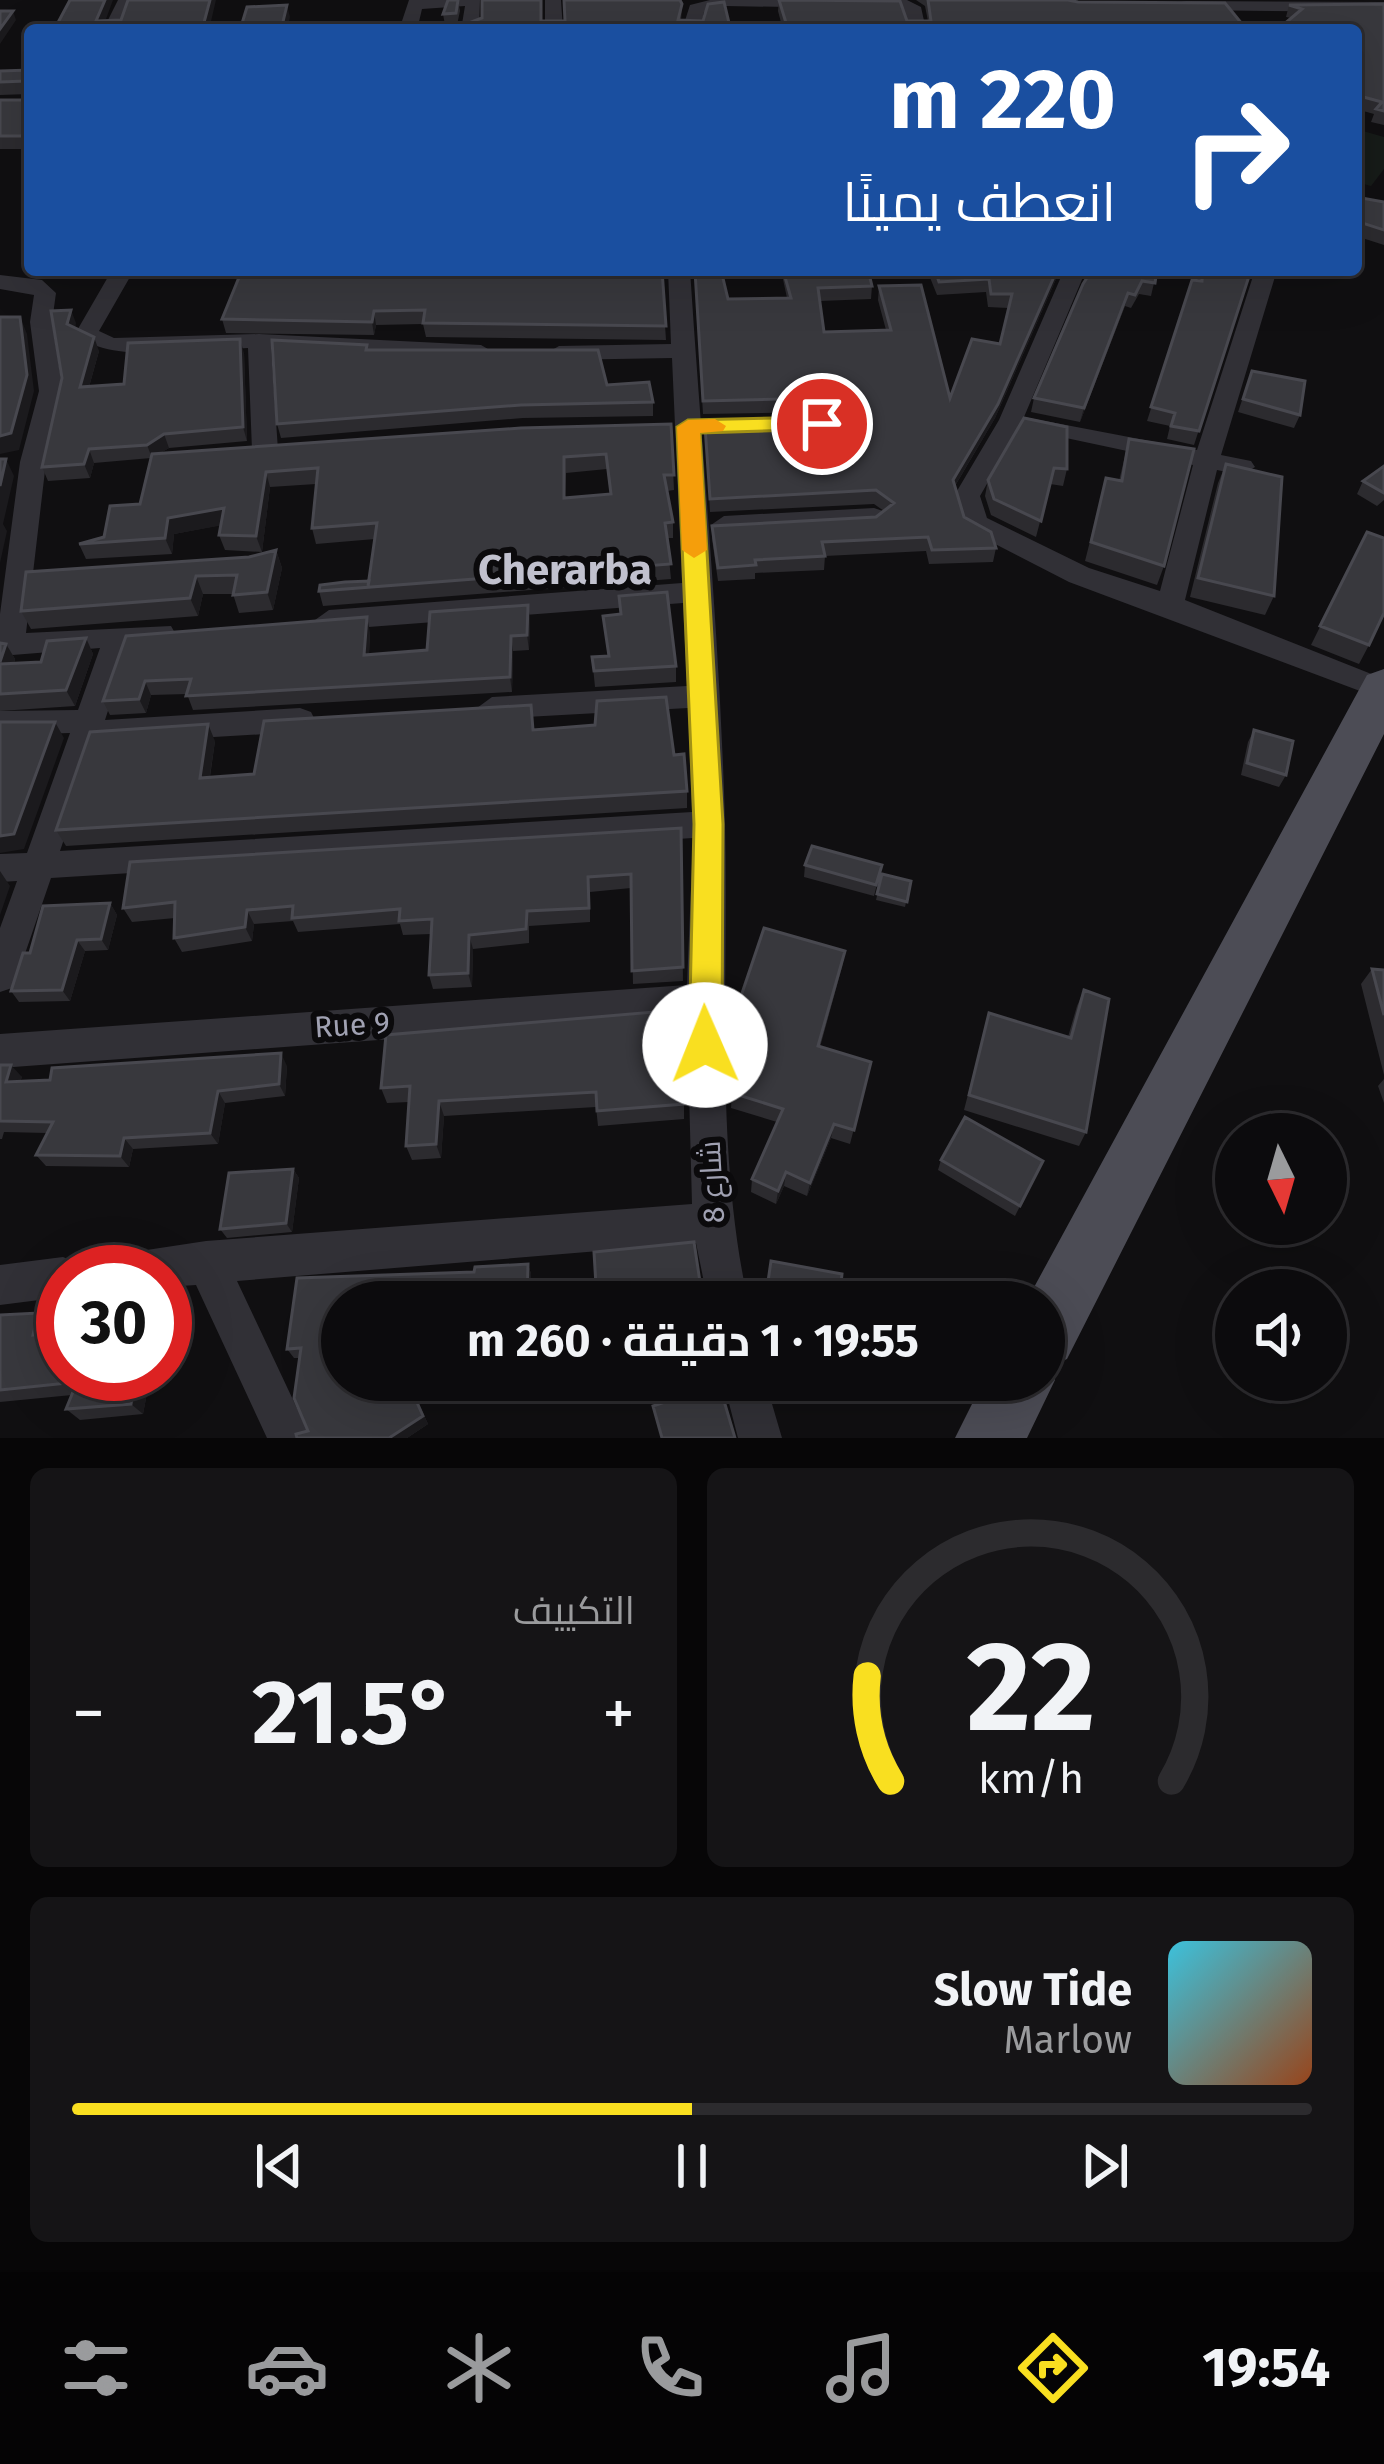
<!DOCTYPE html>
<html lang="ar">
<head>
<meta charset="utf-8">
<style>
	body { margin:0; font-family:"Fira Sans",Cairo,sans-serif; background:#151416; color:#f1f3f6; direction:rtl; height:100vh; display:flex; flex-direction:column; font-size:45px; white-space:nowrap }
	* { box-sizing:border-box; margin:0 }
	p { font-size:39px; color:#9a9b9d }
	.icon { flex:none; width:66px; height:66px; fill:none; stroke:currentColor; stroke-width:2; stroke-linecap:round; stroke-linejoin:round }
	.map { position:relative; height:1438px; overflow:hidden; direction:ltr }
	.details { display:flex; flex-direction:column; gap:30px; padding:30px; background:#070607; flex:1 }
	.details>* { flex:none }
	.banner { position:absolute; left:24px; top:24px; width:1338px; height:252px; border-radius:12px; box-shadow:0 12px 48px #0002,0 0 0 3px #2c2b2e; direction:rtl; background:#1a4fa0; color:#fff; overflow:hidden }
	.needle { width:78px; rotate:175deg }
	.fabs { position:absolute; left:1215px; top:1113px; display:grid; gap:24px }
	.fabs a { display:grid; place-items:center; width:132px; height:132px; border-radius:50%; background:#0c0b0d; box-shadow:0 12px 48px #0002,0 0 0 3px #2c2b2e; font-size:60px }
	.speed { position:absolute; left:36px; top:1245px; display:flex; gap:24px; font-size:60px; font-weight:700; text-align:center }
	.speed>* { display:grid; place-content:center; width:156px; height:156px; border-radius:50%; background:#0c0b0d; box-shadow:0 12px 48px #0002,0 0 0 3px #2c2b2e; line-height:1 }
	.speed .limit { border:18px solid #d22; background:#fff; color:#111 }
	.pin { position:absolute; display:grid; place-items:center; width:102px; height:102px; color:#fff; margin:-51px; border:6px solid #fff; border-radius:50%; box-shadow:0 3px 12px #0007 }
	.me { position:absolute; width:132px; margin:-66px; rotate:359deg; stroke-linejoin:round; filter:drop-shadow(0 0 9px #0008) }
	.turn { display:flex; align-items:center; gap:42px; height:252px; padding:0 48px; font-size:54px }
	.turn .icon { width:156px; height:156px; stroke-width:2.5 }
	.turn b { display:block; font-size:84px; line-height:102px }
	.big { font-size:90px; font-weight:700; line-height:1.1 }
	.details .tile { flex:1; display:flex; flex-direction:column; justify-content:center; gap:18px; min-width:0; padding:0 42px; border-radius:18px; background:#151416 }
	.details .dial { align-items:center; gap:0 }
	.dial svg { height:312px; overflow:visible; fill:none; stroke:#2c2b2e; stroke-width:7; stroke-linecap:round; text-anchor:middle }
	.dial text { fill:#f1f3f6; stroke:none }
	.song { display:flex; align-items:center; gap:36px }
	.cover { width:144px; height:144px; border-radius:18px; background:linear-gradient(135deg,hsl(190 70% 55%),hsl(20 70% 35%)) }
	.played { height:12px; border-radius:6px; background:linear-gradient(90deg,#f9df20 50%,#2c2b2e 50%) }
	.keys { display:flex; justify-content:space-around; direction:ltr }
	.heat { display:flex; justify-content:space-between; align-items:center; font-size:66px; direction:ltr }
	.details .tiles { flex:1; display:grid; gap:30px; grid-template-columns:1fr 1fr }
	.tile:last-child { grid-column:span 2 }
	.trip { position:absolute; left:321px; top:1281px; width:744px; height:120px; border-radius:60px; background:#0c0b0d; box-shadow:0 12px 48px #0002,0 0 0 3px #2c2b2e; font-weight:700; line-height:120px; text-align:center; direction:rtl }
	.menu { display:flex; height:192px; justify-content:space-around; align-items:center; background:#050405; color:#9a9b9d }
	.menu .icon { width:84px; height:84px }
	.menu .active { color:#f9df20 }
	.menu b { font-size:54px; color:#f1f3f6 }
	.map>svg:first-child { display:block }
	.green { fill:#161b18 }
	.lines { fill:none; stroke-linecap:round; stroke-linejoin:round }
	.street { fill:#313036; fill-rule:evenodd }
	.primary { fill:#4c4c55; fill-rule:evenodd }
	.wall { fill:#2c2b2f; fill-rule:evenodd }
	.shaded-wall { fill:#1b1a1d }
	.building { fill:#38383d; stroke:#48484f; stroke-width:3; fill-rule:evenodd }
	.route { fill:#f9df20; stroke:#a29115; stroke-width:3 }
	.slow { fill:#f59e0b }
	.labels { text-anchor:middle; stroke-width:12; stroke-linejoin:round; paint-order:stroke }
	.street-label { font-size:30px; fill:#a0a1b2; stroke:#0b0a0c }
	.district-label { font-size:42px; font-weight:bold; fill:#c1c1ce; stroke:#0b0a0c }
</style>
</head>
<body>
<div class="map">
<svg width="1384" height="1438" viewBox="0 0 1384 1438">
	<rect width="100%" height="100%" fill="#100f11"/>
	<path class="green" d="M1356 129 1384 137V169L1371 186 1356 182Z"/>
	<g class="lines">
		<path class="street" d="M118 0H134L121 30H103Z
			M409 0H480L479 30H461L465 6 422 9 417 30H399Z
			M545 0H561L563 30H545Z
			M710 0H907L921 7 926 30H908L902 9 726 6 704 12 700 30H682L690 5Z
			M1186 1 1384 2V12L1180 10V2Z
			M112 270H134L99 331 114 338 259 334 481 345 493 352 481 359 271 349 278 450 265 458 252 450 248 348C202 349 108 365 75 334Z
			M668 270H690C702 454 720 639 725 823 729 986 714 1140 748 1302H708L696 1243 237 1281 311 1438H267L196 1285 165 1287V1272H88L94 1258 206 1241 692 1204 687 1017 0 1068V1034L687 985 693 838 51 878 17 977 12 988 0 992V928L17 881 0 882V854L27 853 70 733 0 735V711L78 710 100 648 0 656V614L20 462 39 391 30 322 34 295 0 289V275L42 280 56 293 52 322 63 391 46 462 26 633 171 626 175 633 171 640 129 646 105 720 300 708 311 712 315 720 311 728 300 732 96 744 60 851 692 812 688 708 492 719 477 708 492 697 687 686 683 603 329 630 315 620 329 610 682 583 672 358 559 360 547 353 559 346 671 344Z
			M1064 270H1086L1024 417 1197 450 1255 270H1277L1221 455 1251 461 1255 467 1242 475 1217 470 1185 600 1384 679V700L1069 582 966 529 954 496 999 420ZM1019 428 1193 465 1160 591 1089 568 987 518 980 496Z
			M874 508 883 511 887 517 883 523 724 534 711 525 724 516Z
			M63 1257 77 1263 81 1272H63V1297L0 1305V1265Z
			M723 1380H765L782 1438H738Z"/>
		<path class="primary" d="M1384 669V734L1067 1359 1049 1367 1055 1380 1027 1438H955L984 1380H1044V1302H1026L1367 675Z"/>
	</g>
	<path class="wall" d="M458 0 460 11 457 25H445L443 14Z
		M542 0V21H565L682 4 681 21 730 27 782 26 778 11 779 0 907 21H928L925 6 916 0H1068L1247 30H470Z
		M1384 4V125L1371 122 1374 114 1356 109V30L1286 17 1289 5Z
		M30 70V94L0 95V71Z
		M0 100H30V149H0Z
		M1356 197 1384 202V245L1356 236Z
		M781 270H868L872 286 871 299 820 301 824 332 886 330 878 300 879 286 950 398 1000 344 1008 308 988 307 986 292 937 295 927 270H1060L995 418 955 486 964 517 996 548 993 562 929 564 926 551 825 556 824 570 755 573V579L718 581 712 539V526L876 517 884 511 874 504 710 512 705 426 823 423 830 417 822 412 703 414 695 285 728 299 787 298Z
		M1157 270 1151 296 1139 294 1131 308 1125 306 1080 422 1031 412 1034 398 1104 272Z
		M1202 270H1251L1194 445 1167 439 1170 426 1147 421 1192 280 1199 281Z
		M662 279 666 340 426 337 423 324 376 325 374 335 226 333 222 319Z
		M76 323 75 328 99 351 89 387 124 384 244 353 247 441 169 448 160 453 671 424 674 490 667 491 673 522V538H667L671 579 323 606 319 591 369 581 375 539 316 544 312 528 316 484 270 487 262 552 225 550 219 535 221 525 174 534 172 554 86 559 79 544 104 537 140 504 151 458 94 463 90 478 48 481 42 467 62 378ZM607 469 610 494 565 497 566 473Z
		M367 345 368 350 607 385 653 402V416L523 418 281 438 277 424Z
		M1252 371 1300 415 1294 428 1238 412Z
		M1024 418 1067 469 1063 486 1050 484 1036 537 991 515 985 496 988 480Z
		M1129 439 1164 566 1157 585 1085 561 1106 478 1119 481Z
		M1226 464 1274 596 1265 615 1190 597 1218 483Z
		M1384 466V500L1377 506 1357 494 1363 481Z
		M1367 532 1369 645 1359 664 1311 645Z
		M276 550 282 568 273 610 239 613 233 594H203L198 616 31 629 21 611Z
		M619 596 676 666V682L595 687 592 657 608 656 603 616 620 614Z
		M530 619 529 650 513 651 512 692 193 710 187 694 151 695 146 713 110 715 103 701 126 636 370 632 369 655 427 650Z
		M86 638 93 654 75 706 0 711V643L6 644 15 659 14 663 41 662Z
		M534 730 674 755 687 791V808L66 846 56 830 215 741 210 777 254 774Z
		M1254 730 1286 775 1279 787 1241 775 1248 742Z
		M681 828 683 981 633 984 631 888 590 892V922L529 926V943L473 949 472 987 433 989 429 975 431 934 403 935 400 924 298 932 293 921 254 924 252 941 182 952 174 938 175 918 132 922 123 908Z
		M805 865H882L874 896 804 877Z
		M882 874 911 881 905 907 876 900Z
		M110 903 117 915 108 950 85 951 70 1001 19 1002 11 991 30 953Z
		M845 951 842 967 820 1047 871 1062 850 1144 831 1138 807 1196 784 1186 776 1204 751 1192 752 1179 777 1122 731 1108 732 1093 750 1030 735 1026 736 1011Z
		M1372 969 1384 970V1075L1361 984Z
		M1084 990 1086 1132 1079 1146 964 1110 989 1013 1068 1037 1077 1006Z
		M386 1035 684 1104V1119L598 1126 596 1107 444 1116 441 1158 412 1160 406 1146 409 1102 387 1103 381 1088Z
		M0 1065 22 1077 20 1081 287 1066 285 1096 225 1103 218 1144 133 1149 129 1167 46 1166 36 1155 47 1133 4 1132 2 1139H0Z
		M1384 1079V1103L1378 1086Z
		M941 1160 1043 1161 1015 1216 938 1170Z
		M293 1169 299 1178 292 1232 227 1238 220 1229Z
		M594 1252 700 1282V1294L660 1299Z
		M528 1264 531 1274 530 1302H342V1380H408L428 1424 407 1438H297L296 1434 308 1431 294 1398 300 1358H294L287 1349 297 1278 474 1272 475 1267Z
		M175 1311 163 1387 148 1388 143 1414 80 1420 66 1409 72 1395 0 1402V1315L52 1325 50 1333 63 1374Z
		M602 1380H661L604 1387Z"/>
	<path class="shaded-wall" d="M105 0H113L102 30 96 21Z
		M210 0H216L209 30H202Z
		M287 5 290 17 287 30H281Z
		M13 11 16 20 0 44V29Z
		M1057 270H1060L995 418 950 494 953 480Z
		M1128 293 1125 306 1080 422 1084 408Z
		M71 310 76 323 73 338 67 324Z
		M374 311 376 325 374 335 372 322Z
		M20 317 27 334 34 391 19 450 0 454V436Z
		M94 337 99 351 85 401 80 387Z
		M240 339 244 353 247 441 243 427Z
		M164 434 169 448 152 458 147 445Z
		M89 449 94 463 90 478 84 464Z
		M6 459 14 476 3 524 7 531 0 563V486Z
		M266 472 270 487 262 552 256 536Z
		M224 508 229 524 174 534 172 554 165 538 168 518Z
		M276 550 282 568 273 610 267 592Z
		M196 576 203 594 198 616 190 598Z
		M528 605 530 619 529 650 527 635Z
		M367 617 370 632 368 670 364 655Z
		M511 636 513 651 512 692 510 677Z
		M86 638 93 654 75 706 66 690Z
		M6 644 15 659 8 680 0 665Z
		M145 681 151 695 146 713 139 699Z
		M55 722 64 738 24 849 0 853V836Z
		M208 724 215 741 207 795 200 778Z
		M0 871 10 886 0 915Z
		M110 903 117 915 108 950 101 939Z
		M247 910 254 924 252 941 245 927Z
		M469 935 473 949 472 987 468 973Z
		M77 940 85 951 70 1001 62 990Z
		M845 951 842 967 815 1061 818 1046Z
		M281 1053 287 1066 285 1096 279 1084Z
		M11 1065 22 1077 16 1094 6 1082Z
		M218 1091 225 1103 218 1144 210 1133Z
		M439 1101 444 1116 441 1158 436 1144Z
		M834 1124 831 1138 807 1196 810 1183Z
		M124 1138 133 1149 129 1167 120 1156Z
		M293 1169 299 1178 292 1232 286 1223Z
		M786 1172 784 1186 776 1204 778 1191Z
		M528 1264 531 1274 530 1302H527Z
		M165 1299 175 1311 163 1387 151 1376V1374H165Z
		M38 1313 52 1325 47 1346 33 1335Z
		M135 1378 148 1388 143 1414 131 1404Z
		M407 1380 428 1424 407 1438H389Z"/>
	<path class="building" d="M70 0H105L96 21 121 20 128 0H210L202 30H54Z
		M448 0H458L456 13 443 14Z
		M482 0H541V21H565L564 0H680L682 4 678 20 703 21 708 4 724 2 730 27 787 26 779 0 900 1 907 21H931L928 0H1068L1078 2 1225 3 1247 30H470L471 22 482 18Z
		M1384 4V111L1376 109 1382 102 1356 95V30H1277L1302 9 1289 5Z
		M287 5 281 30H240L247 7Z
		M0 11H13L0 29Z
		M30 70V75L26 81 0 82V71Z
		M0 100H30V136H0Z
		M1356 197 1384 202V230L1356 221Z
		M242 270H662L666 326 423 323 425 310 374 311 372 322 222 319Z
		M721 270 728 299 791 298 783 270H868L872 286 818 288 824 332 891 330 879 286 921 285 950 398 972 339 1000 344 1012 294H991L989 279 939 282 935 270H1057L998 404 953 480 964 517 991 532 996 548 932 550 928 537 822 542 825 556 755 560 756 565 718 568 712 526 876 517 894 503 876 490 710 499 705 426 823 423 840 409 823 398 703 401 695 271Z
		M1092 270 1104 272 1105 270H1157L1155 283 1142 281 1135 295 1128 293 1084 408 1034 398 1083 284Z
		M1203 270H1251L1199 431 1171 426 1175 413 1151 407 1192 280 1202 281Z
		M71 310 67 324 94 337 80 387 124 384 128 343 240 339 243 427 164 434 147 445 89 449 84 464 42 467 62 378 51 311Z
		M0 317H20L27 375 11 433 0 436Z
		M272 340 367 345 366 350H598L607 385 649 382 653 402 521 405 277 424Z
		M1252 371 1305 381 1300 415 1243 399Z
		M1024 418 1067 427V469L1054 468 1041 521 994 499 988 480Z
		M671 424 674 475H664L673 522 665 523 671 564 319 591 320 585 345 582 369 581 368 586 377 523 312 528 318 468 266 472 256 536 219 535 224 508 168 518 165 538 79 544 104 537 110 506 140 504 152 454 521 428ZM606 454 611 494 564 498V457Z
		M1129 439 1194 449 1164 566 1091 542 1106 478 1122 481Z
		M0 459H6L0 486Z
		M1226 464 1282 477 1274 596 1198 578Z
		M1384 466V493L1363 481Z
		M1367 532 1384 538V613L1369 645 1320 626Z
		M276 550 267 592 233 595 237 575 196 576 190 598 21 611 26 572 249 557Z
		M667 592 676 666 594 671 592 657 609 656 603 616 621 614 619 596Z
		M528 605 527 635 511 636 510 677 186 696 191 679 145 681 139 699 103 701 126 636 367 617 364 655 427 650 430 612Z
		M86 638 66 690 0 694V664L41 662 47 641Z
		M0 643 6 644 0 662Z
		M666 697 674 755 684 754 687 791 56 830 90 732 208 724 200 778 254 774 264 721 531 705 533 730 595 725 597 701Z
		M0 722H55L14 834 0 836Z
		M1254 730 1293 741 1286 775 1247 763Z
		M681 828 683 967 632 971 631 874 588 877 589 908 527 911 526 929 469 935 468 973 429 975 432 919 399 921 400 909 292 918 293 906 247 910 245 927 174 938 175 902 123 908 130 862Z
		M812 846 882 865 876 885 805 865Z
		M882 874 911 881 907 902 877 894Z
		M110 903 101 939 77 940 62 990 11 991 23 953H30L43 906Z
		M764 928 845 951 818 1046 871 1062 854 1130 834 1124 810 1183 786 1172 778 1191 752 1179 783 1109 732 1093 754 1016 736 1011Z
		M1372 969 1384 970V1015Z
		M1084 990 1109 999 1086 1132 969 1095 989 1013 1071 1038Z
		M677 1010 684 1104 597 1111 596 1092 439 1101 436 1144 406 1146 410 1086 381 1088 386 1035Z
		M281 1053 279 1084 218 1091 210 1133 124 1138 120 1156 36 1155 53 1122 0 1121V1065H11L6 1082 50 1080 52 1068Z
		M965 1117 1043 1161 1020 1206 941 1160Z
		M293 1169 286 1223 220 1229 229 1173Z
		M694 1242 700 1282 659 1287 661 1302H597L594 1252Z
		M771 1261 842 1274 839 1302H765Z
		M528 1264 527 1302H342V1380H407L423 1416 389 1438H297L296 1434 308 1431 294 1398 301 1348 287 1349 297 1278 474 1272 475 1267Z
		M38 1313 33 1335 63 1332V1374H151V1376L135 1378 131 1404 66 1409 77 1382 0 1390V1315Z
		M719 1384 735 1438H662L653 1406Z"/>
	<path class="route" d="M822 417 833 424 830 429 700 433 723 824 722 1045 717 1055 705 1060 694 1055 689 1045 694 824 677 427 688 420Z"/>
	<path class="slow" d="M715 419 726 426 723 431 700 433 707 550 694 558 682 550 677 427 688 420Z"/>
	<g class="labels">
		<g class="street-label">
			<text transform="translate(352 1025) rotate(-4)" y="10">Rue 9</text>
			<text transform="translate(712 1182) rotate(-93)" y="10">شارع 8</text>
		</g>
		<g class="district-label">
			<text x="565" y="584">Cherarba</text>
		</g>
	</g>
</svg>
<div class="fabs">
<a><svg class="needle" viewBox="-14 -14 28 28"><path d="M0-13l5 13h-10z" fill="#e53935"/><path d="M0 13l5-13h-10z" fill="#9a9b9d"/></svg></a>
<a><svg class="icon" aria-label="sound" viewBox="0 0 24 24"><path d="M4 9h4l5-4v14l-5-4H4zM17 9q2 3 0 6"/></svg></a>
</div>
<div class="speed"><div class="limit">30</div></div>
<div class="pin" style="left:822px;top:424px;background:#d93025"><svg class="icon" aria-label="arrive" viewBox="0 0 24 24"><path d="M6 21V4h12l-3 4 3 4H6"/></svg></div>
<svg class="me" style="left:705px;top:1045px" viewBox="-20 -20 40 40"><circle r="19" fill="#fff"/><path d="M0-13L10 11 0 6-10 11z" fill="#f9df20"/></svg>
<div class="trip">19:55 · 1 دقيقة · 260 m</div>
<div class="banner">
<div class="turn"><svg class="icon" aria-label="right" viewBox="0 0 24 24"><path d="M7 20v-9h11M14 6l5 5-5 5"/></svg><div><b>220 m</b>انعطف يمينًا</div></div>
</div>
</div>
<section class="details">
<div class="tiles">
<div class="tile dial"><svg viewBox="0 0 100 80">
<path d="M14 69A42 42 0 1 1 86 69"/>
<path d="M14 69A42 42 0 0 1 8 42" stroke="#f9df20"/>
<text x="50" y="56" font-size="32" font-weight="700">22</text>
<text x="50" y="72" font-size="11">km/h</text>
</svg></div>
<div class="tile"><p>التكييف</p>
<div class="heat"><a>−</a><b class="big">21.5°</b><a>+</a></div>
</div>
<div class="tile">
<div class="song"><i class="cover"></i><div><b>Slow Tide</b><p>Marlow</p></div></div>
<div class="played"></div>
<div class="keys"><svg class="icon" aria-label="previous" viewBox="0 0 24 24"><path d="M18 5L8 12l10 7zM5 5v14"/></svg><svg class="icon" aria-label="pause" viewBox="0 0 24 24"><path d="M8 5v14M16 5v14"/></svg><svg class="icon" aria-label="next" viewBox="0 0 24 24"><path d="M6 5l10 7-10 7zM19 5v14"/></svg></div>
</div>
</div>
</section>
<nav class="menu">
<b>19:54</b>
<svg class="icon active" aria-label="directions" viewBox="0 0 24 24"><path d="M12 3l9 9-9 9-9-9zM9 14v-3h6M13 9l2 2-2 2"/></svg>
<svg class="icon" aria-label="music" viewBox="0 0 24 24"><path d="M9 18V5l10-2v13"/><circle cx="6" cy="18" r="3"/><circle cx="16" cy="16" r="3"/></svg>
<svg class="icon" aria-label="phone" viewBox="0 0 24 24"><path d="M5 4h4l2 5-3 2q2 4 5 5l2-3 5 2v4C11 20 4 13 5 4z"/></svg>
<svg class="icon" aria-label="climate" viewBox="0 0 24 24"><path d="M12 3v18M4 7l16 10M4 17L20 7"/></svg>
<svg class="icon" aria-label="car" viewBox="0 0 24 24"><path d="M5 17H2v-5l4-1 3-4h7l3 4 3 1v5h-3M9 17h6M6 11h13"/><circle cx="7" cy="17" r="2"/><circle cx="17" cy="17" r="2"/></svg>
<svg class="icon" aria-label="filters" viewBox="0 0 24 24"><path d="M4 7h16M4 17h16"/><circle cx="9" cy="7" r="2"/><circle cx="15" cy="17" r="2"/></svg>
</nav>
</body>
</html>
